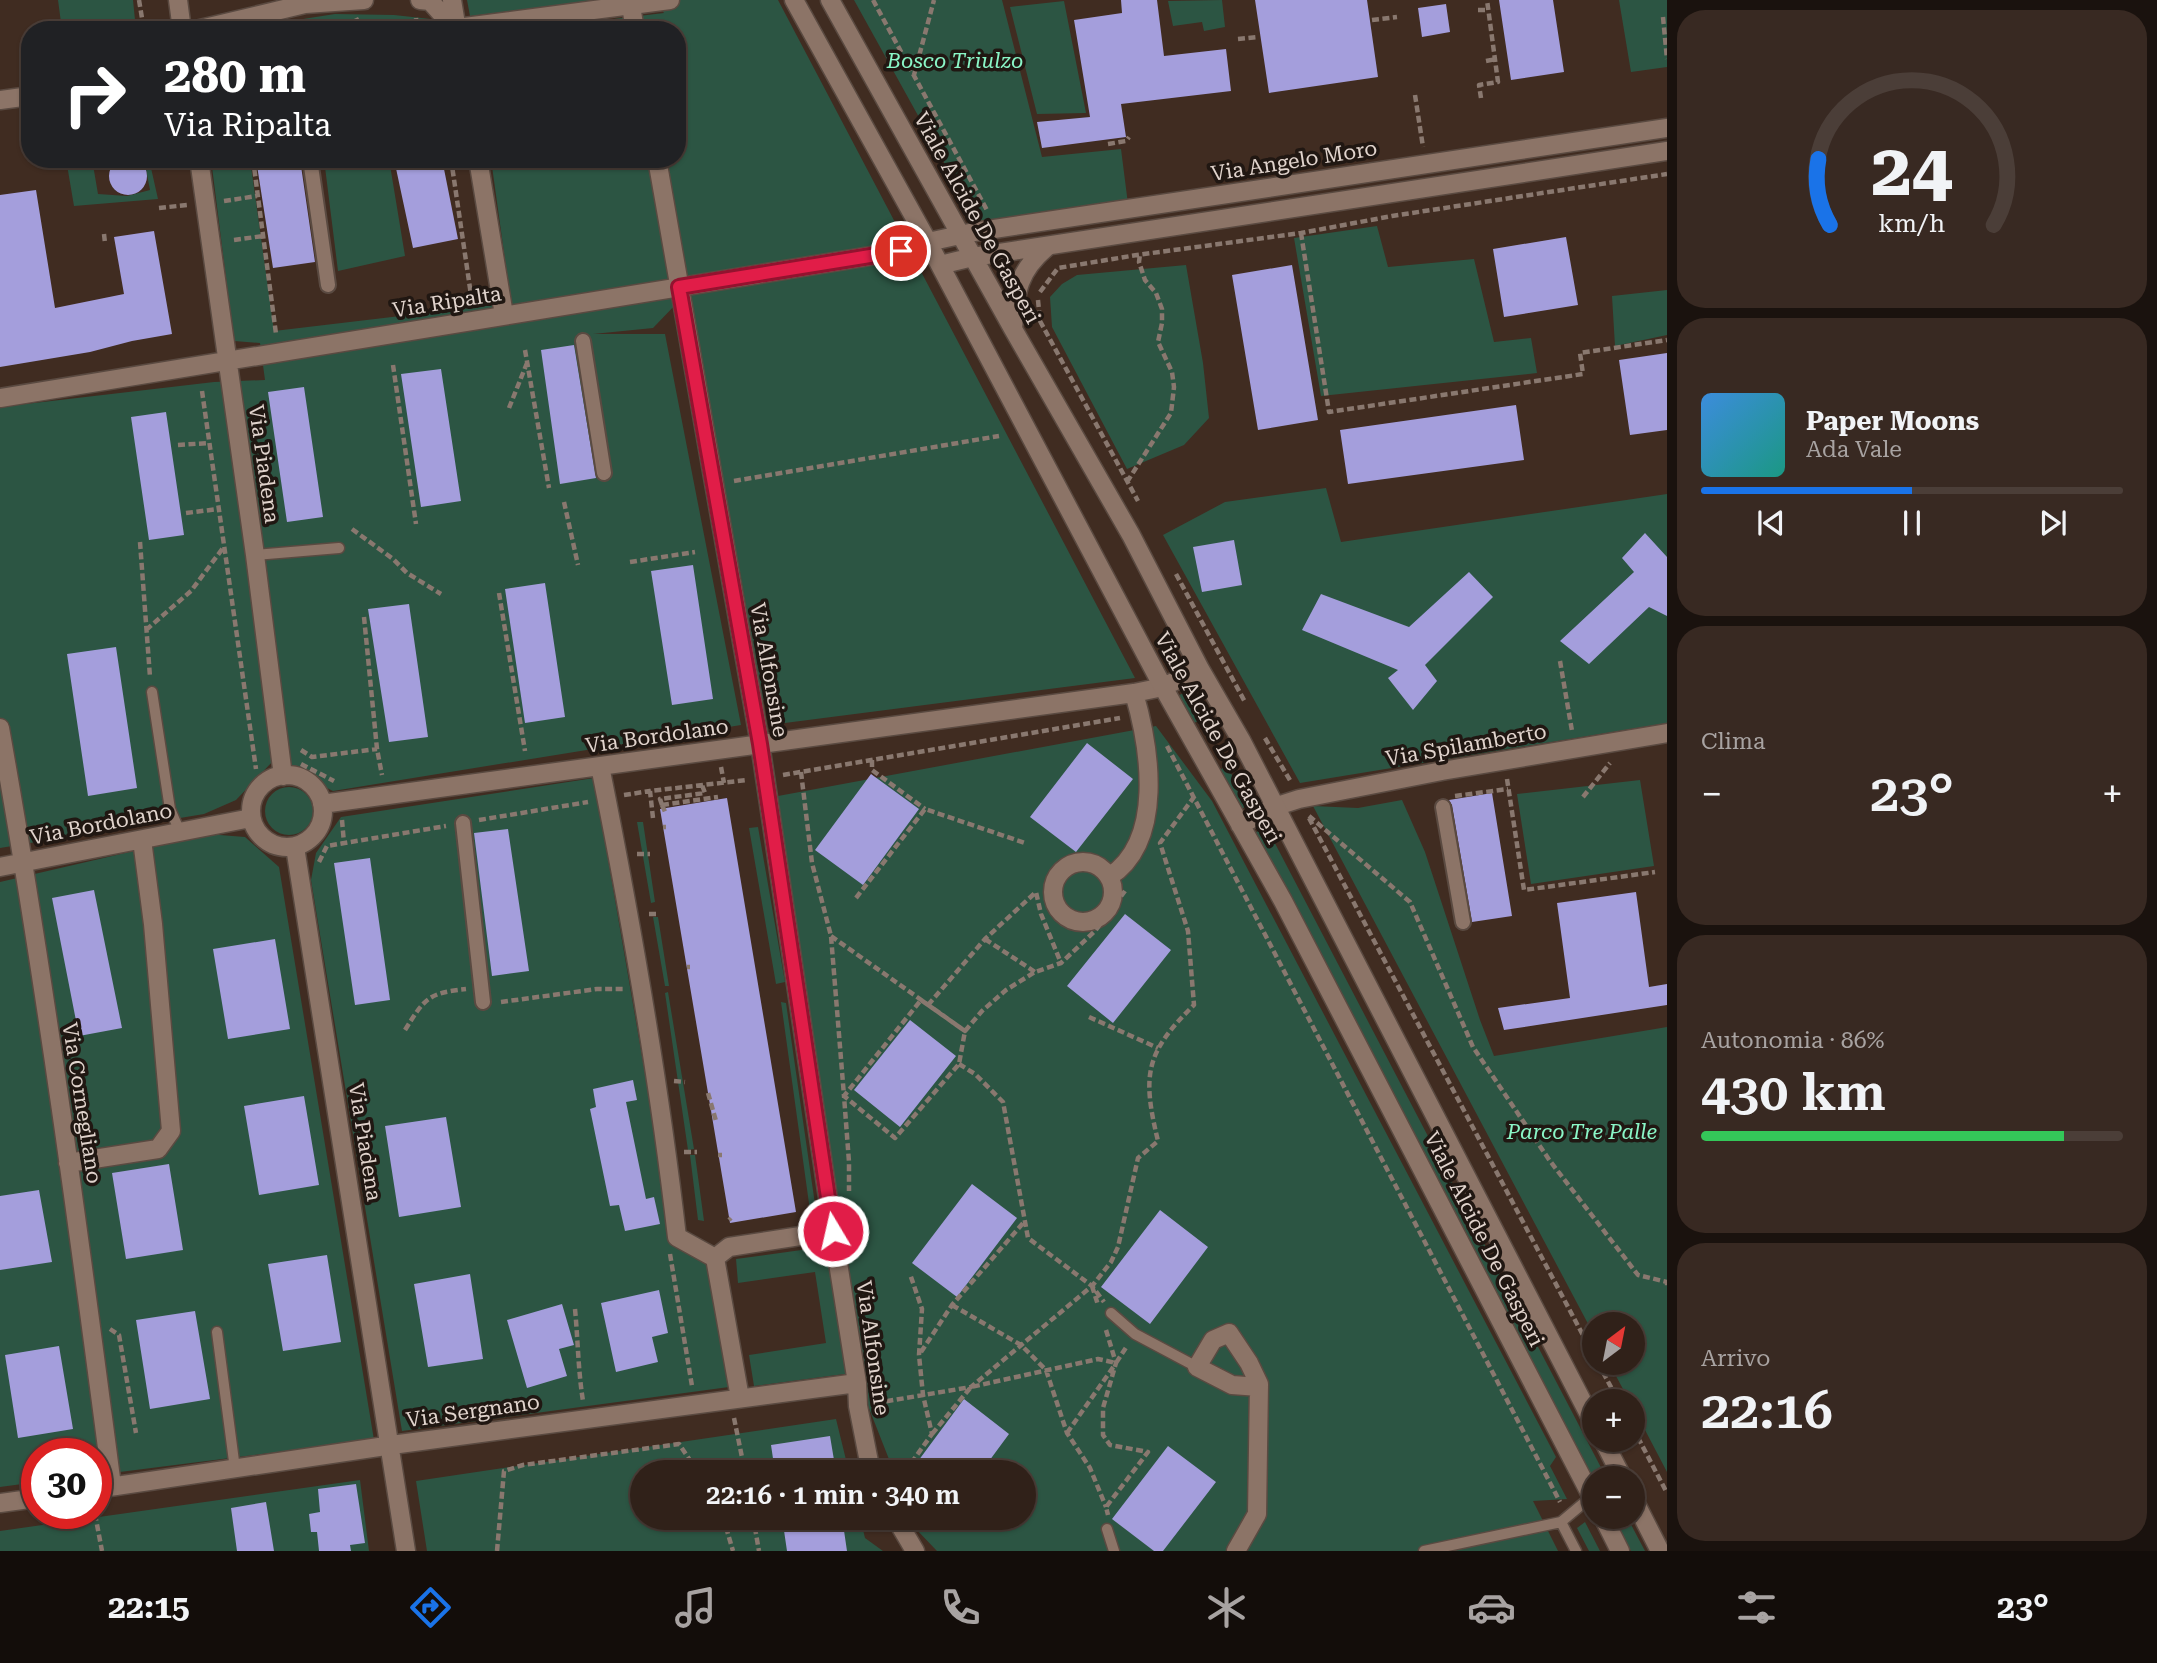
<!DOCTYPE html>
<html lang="it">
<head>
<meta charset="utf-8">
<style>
	body { margin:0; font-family:"Roboto Serif",serif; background:#382922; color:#f1f3f6; height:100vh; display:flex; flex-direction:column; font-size:26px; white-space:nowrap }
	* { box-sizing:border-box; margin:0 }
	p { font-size:23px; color:#a8a3a2 }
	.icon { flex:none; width:38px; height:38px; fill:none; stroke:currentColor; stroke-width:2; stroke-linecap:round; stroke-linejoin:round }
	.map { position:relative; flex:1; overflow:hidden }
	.side { display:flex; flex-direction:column; gap:10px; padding:10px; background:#1a120e; width:490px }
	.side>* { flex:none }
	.banner { position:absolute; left:21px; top:21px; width:665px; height:147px; border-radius:28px; box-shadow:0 2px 5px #0004,0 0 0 2px #4b3e38; background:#202124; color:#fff; overflow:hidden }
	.needle { width:46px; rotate:32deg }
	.fabs { position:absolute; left:1582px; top:1312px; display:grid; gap:14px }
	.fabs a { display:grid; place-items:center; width:63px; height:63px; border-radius:50%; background:#302119; box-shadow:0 2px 5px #0004,0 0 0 2px #4b3e38; font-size:35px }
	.speed { position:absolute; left:21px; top:1438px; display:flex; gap:14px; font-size:35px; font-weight:700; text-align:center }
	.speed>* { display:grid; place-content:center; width:91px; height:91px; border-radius:50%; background:#302119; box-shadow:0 2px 5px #0004,0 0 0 2px #4b3e38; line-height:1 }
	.speed .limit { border:10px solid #d22; background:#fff; color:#111 }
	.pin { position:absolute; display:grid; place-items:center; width:60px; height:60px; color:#fff; margin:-30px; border:4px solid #fff; border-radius:50%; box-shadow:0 2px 7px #0007 }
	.me { position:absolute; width:77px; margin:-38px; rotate:351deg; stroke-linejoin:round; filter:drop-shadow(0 0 5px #0008) }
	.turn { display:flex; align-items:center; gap:24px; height:147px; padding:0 28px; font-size:32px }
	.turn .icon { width:91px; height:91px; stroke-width:2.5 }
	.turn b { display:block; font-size:49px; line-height:60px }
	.big { font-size:52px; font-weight:600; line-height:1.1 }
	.side .widget { flex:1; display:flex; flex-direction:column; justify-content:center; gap:10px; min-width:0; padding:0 24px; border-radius:28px; background:#382922 }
	.side .dial { align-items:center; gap:0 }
	.dial svg { height:182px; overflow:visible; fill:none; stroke:#4b3e38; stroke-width:7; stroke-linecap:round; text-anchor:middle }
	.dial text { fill:#f1f3f6; stroke:none }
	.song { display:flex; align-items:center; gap:21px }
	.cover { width:84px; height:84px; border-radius:10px; background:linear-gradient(135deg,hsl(210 70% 55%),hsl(170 70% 35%)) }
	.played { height:7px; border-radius:4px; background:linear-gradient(90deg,#1a73e8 50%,#4b3e38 50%) }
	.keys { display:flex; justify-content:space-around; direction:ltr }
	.heat { display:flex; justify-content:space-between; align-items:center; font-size:38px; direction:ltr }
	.charge { height:10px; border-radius:5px; background:linear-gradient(90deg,#34c759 86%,#4b3e38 0) }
	.trip { position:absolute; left:630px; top:1460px; width:406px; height:70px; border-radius:35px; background:#302119; box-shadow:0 2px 5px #0004,0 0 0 2px #4b3e38; font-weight:600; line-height:70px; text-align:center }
	.tab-bar { display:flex; height:112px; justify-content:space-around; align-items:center; background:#130d0a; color:#a8a3a2 }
	.tab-bar .icon { width:49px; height:49px }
	.tab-bar .active { color:#1a73e8 }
	.tab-bar b { font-size:32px; color:#f1f3f6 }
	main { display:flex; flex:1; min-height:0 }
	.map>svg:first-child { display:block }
	.green { fill:#2c5543 }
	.building { fill:#a49edc }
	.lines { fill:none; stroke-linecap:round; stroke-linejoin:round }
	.service-casing { stroke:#5a4a41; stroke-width:13 }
	.pedestrian-casing { stroke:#5a4a41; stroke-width:18 }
	.minor-casing { stroke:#5a4a41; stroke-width:21 }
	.tertiary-casing { stroke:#5a4a41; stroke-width:21 }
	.path { stroke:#89786f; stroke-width:4.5; stroke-dasharray:7 3.5; stroke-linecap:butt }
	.service { stroke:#8c7467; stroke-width:10 }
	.pedestrian { stroke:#8c7467; stroke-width:14 }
	.minor { stroke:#8c7467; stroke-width:18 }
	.tertiary { stroke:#8c7467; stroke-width:18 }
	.route-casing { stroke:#92132f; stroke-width:18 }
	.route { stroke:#e11d48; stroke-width:12 }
	.labels { text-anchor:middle; stroke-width:7; stroke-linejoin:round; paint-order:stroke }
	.park-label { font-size:21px; font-style:italic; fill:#8af6c7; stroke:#201712 }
	.street-label { font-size:21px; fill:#e1d4cd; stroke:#201712 }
</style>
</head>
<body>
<main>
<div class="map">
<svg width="1667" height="1551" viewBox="0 0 1667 1551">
	<rect width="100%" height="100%" fill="#402c21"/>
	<path class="green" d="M58 0H133L136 30H62Z
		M467 0H601L470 16Z
		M655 0H778L1135 678 777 724 762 697 739 566 719 504 679 301 653 328 593 334H665L741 725 333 791 273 761 236 800 204 814 0 848V407L214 382 265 380 260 343 234 341 211 159H250L274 331 511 303 491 159H677V30H521L664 13Z
		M854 0H1002L1042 157 1121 149 1128 204 977 222Z
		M1222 0 1225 27 1204 31 1202 22 1173 26 1168 1Z
		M1619 0H1667V67L1631 72Z
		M1064 1 1086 113 1037 114 1010 7Z
		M335 14 394 15 440 20 442 30H265L303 19Z
		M66 159H92L98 194 127 196 150 190 144 159H149L158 199 74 206Z
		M324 159H389L405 256 338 271Z
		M1377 226 1388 267 1474 259 1494 342 1531 338 1537 373 1321 396 1294 238Z
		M1186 265 1203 363 1209 418 1184 445 1127 469 1052 327 1050 297 1062 284 1077 275Z
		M1667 290V335L1615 346 1612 296Z
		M1326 488 1341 542 1667 494V723L1300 783 1163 535 1225 502Z
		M1188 692 1205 718 1192 724 1179 695Z
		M1156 726 1212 801 1556 1457 1550 1466 1567 1499 1533 1501 1558 1551H937L915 1528 923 1522 918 1517H1024V1472H894L863 1393 778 796Z
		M1227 766 1248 804 1240 811 1217 771Z
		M594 778 673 1236 707 1256 729 1387 402 1431 311 880 316 853 341 817Z
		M1640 780 1654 866 1531 884 1517 794Z
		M265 811a24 24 0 1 1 48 0a24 24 0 1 1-48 0Z
		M1402 800 1425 852 1480 1020 1494 1056 1667 1027V1472L1633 1407V1402H1630L1609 1363H1633V1325H1594V1335L1313 806 1358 808Z
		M637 822H643L655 902 651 903Z
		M758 827 785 982 776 984 749 828Z
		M1267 828 1607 1479H1594V1481L1253 833Z
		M207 834 245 837 279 867 374 1440 96 1475V1454H37V1482L0 1487V882Z
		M653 917H658L669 986H665Z
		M668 992 694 1149 688 1150 665 993Z
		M781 1002 786 1003 818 1225H812Z
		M690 1155H695L704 1221 698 1220Z
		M830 1246 852 1373 754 1386 749 1355 826 1343 815 1272 738 1283 736 1259Z
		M836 1419 849 1472H642V1517H860L865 1538 883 1551H427L416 1481Z
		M360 1480 369 1551H0V1531Z
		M1613 1517H1627L1645 1551H1631Z
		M1585 1522 1600 1551H1589L1577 1528Z"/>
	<path class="building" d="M1121 0H1157L1164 56 1226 49 1231 91 1121 104 1126 137 1042 148 1037 122 1090 117 1074 20 1122 13Z
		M1255 0H1367L1378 77 1269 93Z
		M1499 0H1553L1564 72 1511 80Z
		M1446 4 1450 32 1422 37 1418 8Z
		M109 176a19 19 0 1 1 38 0a19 19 0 1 1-38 0Z
		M256 159H300L315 262 273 268Z
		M394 159H442L458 239 413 248Z
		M36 190 55 308 124 294 114 237 154 231 172 334 132 341 90 352 0 367V195Z
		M1566 237 1578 305 1504 317 1493 249Z
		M1292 265 1318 420 1258 430 1232 275Z
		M574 345 596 478 560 484 541 350Z
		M1667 353V430L1630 435 1619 360Z
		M441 369 461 501 421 507 401 374Z
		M304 387 323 517 287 522 268 392Z
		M1516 405 1524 460 1348 484 1340 430Z
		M166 412 184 535 149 540 131 417Z
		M1645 533 1667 557V616L1649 607 1589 664 1560 641 1634 572 1622 558Z
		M1234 540 1242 585 1202 592 1193 547Z
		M693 565 713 699 672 705 651 571Z
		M1469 572 1493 597 1425 665 1437 681 1413 710 1388 678 1398 670 1302 630 1321 594 1409 627Z
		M545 583 565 717 525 723 505 589Z
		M409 604 428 737 389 742 368 609Z
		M116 647 137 788 88 796 67 654Z
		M1087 743 1133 779 1076 852 1030 817Z
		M871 774 919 809 863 885 815 850Z
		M1492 793 1512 916 1472 922 1452 805 1449 800Z
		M727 798 796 1212 730 1223 660 809Z
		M508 829 529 971 492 976 474 833Z
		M370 858 390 1000 355 1005 334 863Z
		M94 890 122 1028 79 1036 52 898Z
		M1636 892 1649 987 1667 984V1005L1504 1030 1498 1008 1570 998 1557 903Z
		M1125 914 1171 950 1113 1023 1067 986Z
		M275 939 290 1029 228 1039 213 949Z
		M910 1020 956 1056 900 1127 854 1090Z
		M633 1080 637 1100 626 1102 646 1199 654 1197 660 1224 625 1231 619 1205 610 1206 590 1109 596 1107 593 1089Z
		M304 1096 319 1185 259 1195 244 1106Z
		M446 1117 461 1207 399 1217 385 1126Z
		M169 1164 183 1250 126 1259 112 1173Z
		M972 1184 1017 1218 957 1297 912 1263Z
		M39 1190 52 1262 0 1270V1196Z
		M1160 1210 1208 1247 1150 1324 1101 1287Z
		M327 1255 341 1342 283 1351 268 1264Z
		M470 1274 483 1359 428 1367 414 1284Z
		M659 1290 668 1333 652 1337 658 1362 616 1372 601 1303Z
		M562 1304 574 1345 559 1349 567 1376 527 1388 507 1320Z
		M195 1311 210 1399 150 1409 136 1320Z
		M59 1346 73 1429 18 1438 5 1355Z
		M964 1399 1009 1434 981 1472H910Z
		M830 1436 836 1472H775L771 1445Z
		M1168 1446 1216 1482 1163 1551H1154L1112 1519Z
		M356 1484 365 1543 350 1545 351 1551H319L317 1532H311L309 1514 320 1512 318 1489Z
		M266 1502 274 1551H237L231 1508Z
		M782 1517H842L847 1551H787Z"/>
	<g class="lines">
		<defs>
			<path id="service" d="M255 555 339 548
				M152 692 170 809 180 832
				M1111 1313 1135 1334 1197 1367
				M217 1332 235 1469
				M1107 1529 1114 1551
				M1424 1551 1561 1522
				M1576 1551 1561 1522 1592 1496"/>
			<path id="pedestrian" d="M310 159 328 285
				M583 341 604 473
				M1443 807 1463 922
				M463 823 483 1002"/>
			<path id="minor" d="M178 0 182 30
				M420 0 430 1 456 30
				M452 0 457 30
				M630 0 635 30
				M457 28 670 0
				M196 30 305 4 364 0
				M0 100 30 96
				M199 159 255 555 283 776
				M478 159 504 315
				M657 159 760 744 833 1231 729 1247 715 1258
				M0 398 901 251
				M0 728C45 980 79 1233 112 1486
				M600 766C631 920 659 1080 677 1237L715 1258
				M251 811a36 36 0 1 1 72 0a36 36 0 1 1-72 0Z
				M322 804 1134 693 1163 687
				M1274 807 1299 799 1442 771 1667 733
				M295 847 406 1551
				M1053 892a30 30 0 1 1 60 0a30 30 0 1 1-60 0Z
				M0 867 251 818
				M1109 877C1165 841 1150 748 1134 693
				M68 1163 158 1149 171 1131 153 924 142 840
				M849 1227 833 1231 857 1383 858 1406 871 1472
				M715 1258 740 1398
				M96 1489 399 1444 857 1383
				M0 1503 37 1498
				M895 1517 915 1551
				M1236 1551 1257 1514 1259 1384 1249 1363 1229 1333 1213 1340 1197 1367 1232 1385 1259 1387"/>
			<path id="tertiary" d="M794 0 923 233 1163 687 1283 901 1594 1501
				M830 0 1013 329 1131 535 1200 669 1241 740 1594 1424
				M928 242 974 232 1667 128
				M940 265 973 257 1667 151
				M1013 329C1016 291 1017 272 1048 246
				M1163 687 1200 669
				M1240 825 1274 807
				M1603 1440 1623 1479
				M1633 1498 1660 1551
				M1603 1517 1620 1551"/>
		</defs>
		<use href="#service" class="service-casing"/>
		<use href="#pedestrian" class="pedestrian-casing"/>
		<use href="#minor" class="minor-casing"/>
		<use href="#tertiary" class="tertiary-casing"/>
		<path class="path" d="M139 0 144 30
			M873 0 988 212
			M1478 10H1488
			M1663 17 1667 59
			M356 18 362 30
			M416 18 417 30
			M1372 20 1397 17
			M1238 39 1258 37
			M1486 61 1496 59
			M914 75 934 0
			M1415 95 1423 147
			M1481 98 1479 85 1498 82 1487 0
			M1108 144 1126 141 1129 137
			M253 159 276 334
			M451 159 471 295
			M224 201 257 196
			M159 208 187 205
			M1301 233 1329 412 1583 374 1580 353 1667 340
			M104 234 105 243
			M234 240 263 236
			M1040 292 1058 268 1137 255 1301 233 1392 216 1667 174
			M1038 300 1040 321 1138 501
			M525 350 549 488
			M393 365 416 524
			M202 391 256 769
			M509 408 527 363
			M178 445 209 443
			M734 481 999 436
			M1127 482 1171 413 1174 387 1172 372 1158 342 1162 323V309L1156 293 1145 280 1139 262 1140 254
			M564 502 578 565
			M186 513 218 509
			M352 529 393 559 407 573 441 594
			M140 542 150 677
			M630 562 695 552
			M1176 574 1245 702
			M499 593 525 751
			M364 617 377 749 382 775
			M146 630 191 591 223 548
			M1560 661 1572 731
			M1265 738 1291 782
			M1167 746 1560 1502
			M301 750 312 757 377 749
			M872 760V770L925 809
			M301 764 334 781
			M721 767 724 783
			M801 772 812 863 831 936 844 1096 895 1138 959 1064 965 1031 982 1011 1006 990 1035 972 1061 963 1095 931 1125 891
			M783 775 1120 718
			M1507 779 1524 890 1655 872
			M624 795 650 791
			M1455 796 1508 789
			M1583 797 1610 763
			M662 805 660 799 705 793 702 785
			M662 805 718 797
			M662 805 666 814
			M1309 816 1410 902 1473 1047 1550 1161 1638 1275 1667 1282V1286
			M653 818 650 791 747 780
			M1309 818 1594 1356
			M342 820 344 843
			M479 820 588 802
			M663 827H666
			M637 854H650
			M319 862 327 846 446 826
			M856 898 925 809 1025 843
			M649 914H659
			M831 936 965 1031 921 1000 844 1096 849 1162V1191
			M985 939 1035 972
			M687 967H690
			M501 1002 597 989H624
			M928 1005 985 939 1036 892 1041 914 1061 963
			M1089 1017 1158 1048
			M405 1030C425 998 428 993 466 989
			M959 1064 975 1074 1003 1102 1028 1238 1092 1286 1104 1302
			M674 1081 685 1082
			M708 1093 716 1121
			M684 1152H697
			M718 1155H722
			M729 1220 731 1218
			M670 1254 692 1386
			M1092 1286 1098 1305
			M952 1305 1021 1345 1046 1370 1067 1433 1090 1468 1106 1507
			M575 1309C578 1340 578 1370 583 1401
			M110 1329 119 1335 136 1433
			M1106 1330 1116 1363 1103 1408V1435L1110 1445 1148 1452 1106 1507 1108 1515
			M921 1352 952 1305 1024 1222
			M1598 1363 1619 1402
			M876 1403 971 1387 1092 1286 1111 1262 1118 1247 1138 1158 1158 1141C1142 1075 1145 1053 1194 1005L1188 931 1160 843 1194 797
			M734 1418 745 1472
			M1633 1428 1667 1493
			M1067 1433 1114 1366
			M932 1434 971 1387 1098 1359 1116 1363 1127 1346
			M907 1472V1469L932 1434 923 1395 919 1355 922 1309 910 1274
			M95 1514 102 1551
			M723 1517 733 1551
			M753 1517 759 1551
			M497 1551 504 1471 523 1465 679 1444 698 1472"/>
		<use href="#service" class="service"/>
		<use href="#pedestrian" class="pedestrian"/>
		<use href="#minor" class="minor"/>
		<use href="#tertiary" class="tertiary"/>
	</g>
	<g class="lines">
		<defs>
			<path id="route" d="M833 1231 760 744 679 287 901 251"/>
		</defs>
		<use href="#route" class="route-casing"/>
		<use href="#route" class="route"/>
	</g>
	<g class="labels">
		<g class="park-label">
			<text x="955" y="68">Bosco Triulzo</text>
			<text x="1582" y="1139">Parco Tre Palle</text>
		</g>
		<g class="street-label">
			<text transform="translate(1294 161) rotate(-9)" y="7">Via Angelo Moro</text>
			<text transform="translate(977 218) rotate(61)" y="7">Viale Alcide De Gasperi</text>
			<text transform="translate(447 302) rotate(-9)" y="7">Via Ripalta</text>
			<text transform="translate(264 464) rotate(82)" y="7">Via Piadena</text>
			<text transform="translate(769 670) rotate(80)" y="7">Via Alfonsine</text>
			<text transform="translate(657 736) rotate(-8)" y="7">Via Bordolano</text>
			<text transform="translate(1218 738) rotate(61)" y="7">Viale Alcide De Gasperi</text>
			<text transform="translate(1466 745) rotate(-10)" y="7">Via Spilamberto</text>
			<text transform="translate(101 824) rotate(-11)" y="7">Via Bordolano</text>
			<text transform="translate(82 1103) rotate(81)" y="7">Via Cornegliano</text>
			<text transform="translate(365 1142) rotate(81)" y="7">Via Piadena</text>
			<text transform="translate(1484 1239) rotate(63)" y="7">Viale Alcide De Gasperi</text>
			<text transform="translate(873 1348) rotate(82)" y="7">Via Alfonsine</text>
			<text transform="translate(473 1411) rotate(-8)" y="7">Via Sergnano</text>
		</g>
	</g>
</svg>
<div class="fabs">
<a><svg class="needle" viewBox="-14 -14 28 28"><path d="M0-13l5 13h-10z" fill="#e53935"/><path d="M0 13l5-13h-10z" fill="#a8a3a2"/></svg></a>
<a>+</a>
<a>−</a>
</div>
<div class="speed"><div class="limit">30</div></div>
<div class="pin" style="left:901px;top:251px;background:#d93025"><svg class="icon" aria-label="arrive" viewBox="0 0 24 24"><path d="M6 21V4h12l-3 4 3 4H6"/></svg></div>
<svg class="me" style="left:833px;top:1231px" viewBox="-20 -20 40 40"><circle r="17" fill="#e11d48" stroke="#fff" stroke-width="3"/><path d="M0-11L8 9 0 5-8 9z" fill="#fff"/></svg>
<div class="trip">22:16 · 1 min · 340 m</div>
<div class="banner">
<div class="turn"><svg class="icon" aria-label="right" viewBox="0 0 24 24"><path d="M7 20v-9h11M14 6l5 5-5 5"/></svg><div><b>280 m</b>Via Ripalta</div></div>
</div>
</div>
<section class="side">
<div class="widget dial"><svg viewBox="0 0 100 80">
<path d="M14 69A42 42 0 1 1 86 69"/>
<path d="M14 69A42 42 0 0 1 9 40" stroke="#1a73e8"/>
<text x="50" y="56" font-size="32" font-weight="700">24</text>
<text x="50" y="72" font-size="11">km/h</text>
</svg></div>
<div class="widget">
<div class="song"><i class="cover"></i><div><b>Paper Moons</b><p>Ada Vale</p></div></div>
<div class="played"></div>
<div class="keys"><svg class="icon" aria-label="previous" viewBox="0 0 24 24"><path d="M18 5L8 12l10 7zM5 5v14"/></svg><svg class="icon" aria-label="pause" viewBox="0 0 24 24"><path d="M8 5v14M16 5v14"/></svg><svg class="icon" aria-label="next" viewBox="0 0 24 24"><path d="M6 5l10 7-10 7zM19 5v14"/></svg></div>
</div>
<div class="widget"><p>Clima</p>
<div class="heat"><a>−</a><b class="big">23°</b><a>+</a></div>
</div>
<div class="widget"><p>Autonomia · 86%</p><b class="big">430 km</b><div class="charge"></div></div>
<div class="widget"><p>Arrivo</p><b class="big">22:16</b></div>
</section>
</main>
<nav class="tab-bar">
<b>22:15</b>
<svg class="icon active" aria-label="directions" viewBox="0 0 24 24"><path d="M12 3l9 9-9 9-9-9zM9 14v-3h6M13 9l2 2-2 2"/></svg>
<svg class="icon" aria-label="music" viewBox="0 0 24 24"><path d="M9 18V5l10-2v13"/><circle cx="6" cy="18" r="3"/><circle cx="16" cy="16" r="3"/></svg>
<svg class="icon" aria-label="phone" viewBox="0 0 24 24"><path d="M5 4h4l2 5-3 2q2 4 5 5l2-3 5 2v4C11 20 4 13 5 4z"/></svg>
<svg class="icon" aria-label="climate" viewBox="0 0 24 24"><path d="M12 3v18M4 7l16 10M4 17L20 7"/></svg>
<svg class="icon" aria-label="car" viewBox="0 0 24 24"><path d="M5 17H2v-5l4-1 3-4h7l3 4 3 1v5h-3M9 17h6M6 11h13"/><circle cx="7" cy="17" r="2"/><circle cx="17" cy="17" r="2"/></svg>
<svg class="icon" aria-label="filters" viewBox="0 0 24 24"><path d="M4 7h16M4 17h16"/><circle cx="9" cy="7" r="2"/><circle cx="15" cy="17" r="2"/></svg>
<b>23°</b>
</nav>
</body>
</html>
